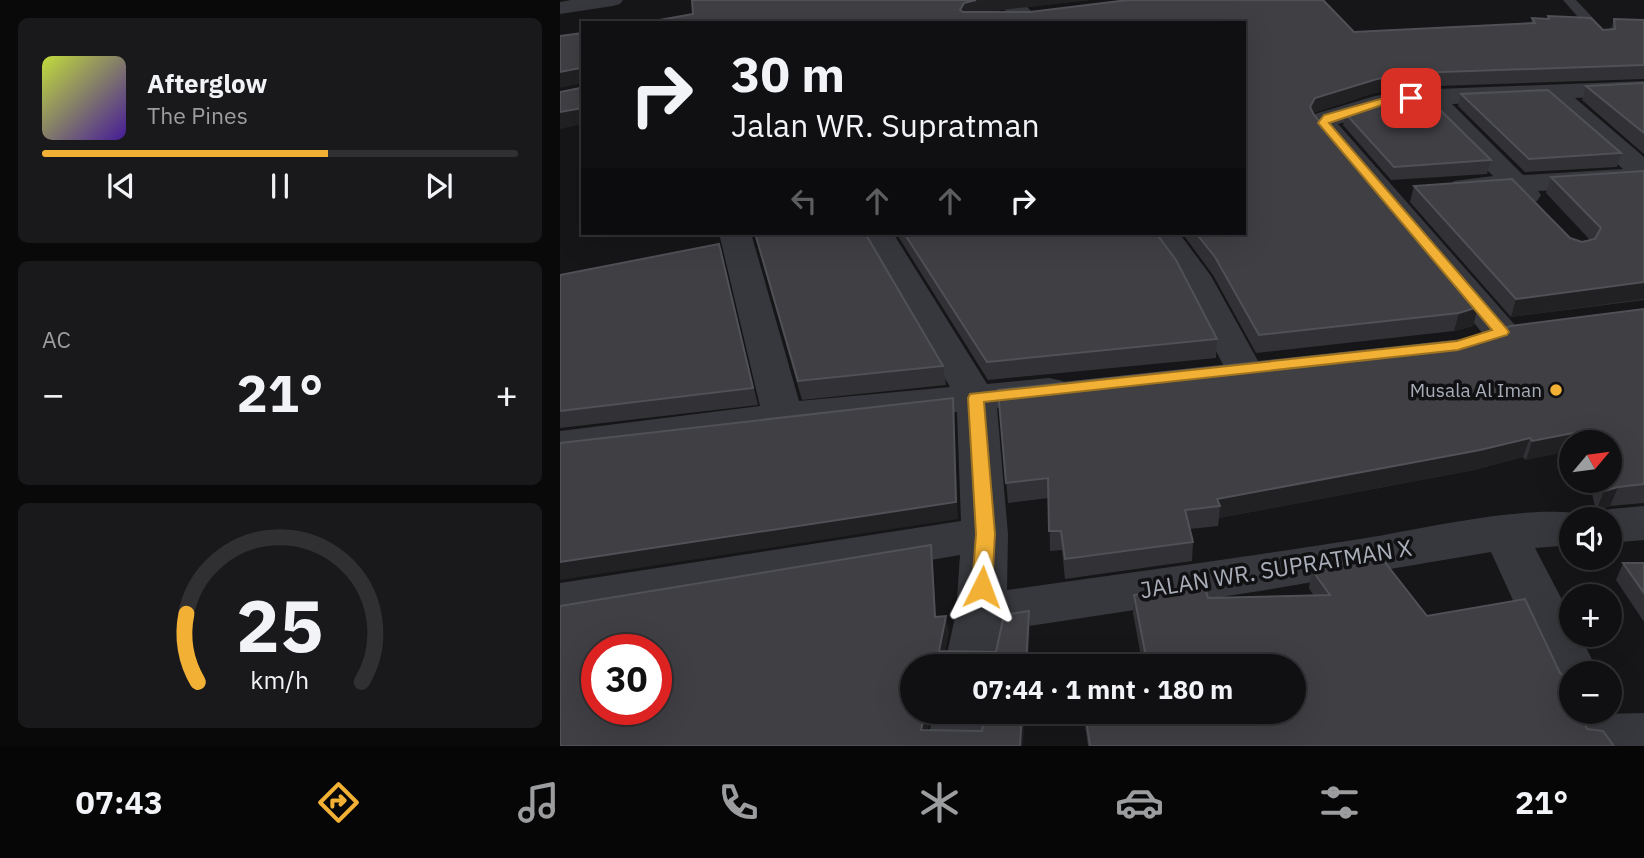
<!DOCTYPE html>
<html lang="id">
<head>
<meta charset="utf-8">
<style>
	body { margin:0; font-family:"IBM Plex Sans",sans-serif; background:#19191b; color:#f1f3f6; height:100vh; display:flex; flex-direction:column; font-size:26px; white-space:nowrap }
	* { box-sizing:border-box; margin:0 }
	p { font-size:23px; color:#9c9d9f }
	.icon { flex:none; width:38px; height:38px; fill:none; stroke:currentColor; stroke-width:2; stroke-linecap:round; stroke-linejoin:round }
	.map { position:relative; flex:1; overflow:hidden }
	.panel { display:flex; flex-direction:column; gap:18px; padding:18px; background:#09090a; width:560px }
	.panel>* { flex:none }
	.hud { position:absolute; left:21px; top:21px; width:665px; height:214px; border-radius:0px; box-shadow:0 7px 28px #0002,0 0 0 2px #303032; background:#101012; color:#f1f3f6; overflow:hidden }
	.needle { width:46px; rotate:61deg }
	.controls { position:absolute; left:999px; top:430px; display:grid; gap:14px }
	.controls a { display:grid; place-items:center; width:63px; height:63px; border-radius:50%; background:#101012; box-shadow:0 7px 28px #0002,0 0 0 2px #303032; font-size:35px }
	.speed { position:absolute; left:21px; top:634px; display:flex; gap:14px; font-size:35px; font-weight:700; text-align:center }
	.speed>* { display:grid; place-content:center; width:91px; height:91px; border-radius:50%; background:#101012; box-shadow:0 7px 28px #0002,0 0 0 2px #303032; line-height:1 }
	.speed .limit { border:10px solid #d22; background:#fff; color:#111 }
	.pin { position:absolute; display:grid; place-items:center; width:60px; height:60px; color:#fff; margin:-30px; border-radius:14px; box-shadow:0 4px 10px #0006 }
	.me { position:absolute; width:77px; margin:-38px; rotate:3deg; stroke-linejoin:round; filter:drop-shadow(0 0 5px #0008) }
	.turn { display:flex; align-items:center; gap:24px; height:147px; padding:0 35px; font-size:32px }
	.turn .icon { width:91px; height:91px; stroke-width:2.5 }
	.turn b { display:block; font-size:49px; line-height:60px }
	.lanes { display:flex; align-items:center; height:66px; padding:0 35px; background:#0003; justify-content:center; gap:35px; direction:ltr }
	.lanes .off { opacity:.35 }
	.big { font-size:52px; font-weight:700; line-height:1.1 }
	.panel .card { flex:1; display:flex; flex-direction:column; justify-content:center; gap:10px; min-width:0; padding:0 24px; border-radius:10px; background:#19191b }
	.panel .dial { align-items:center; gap:0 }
	.dial svg { height:182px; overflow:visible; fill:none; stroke:#303032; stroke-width:7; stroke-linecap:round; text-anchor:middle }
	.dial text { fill:#f1f3f6; stroke:none }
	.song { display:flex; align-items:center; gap:21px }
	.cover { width:84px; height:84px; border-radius:10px; background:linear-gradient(135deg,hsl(70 70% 55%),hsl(260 70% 35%)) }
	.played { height:7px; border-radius:4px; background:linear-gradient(90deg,#f2b134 60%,#303032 60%) }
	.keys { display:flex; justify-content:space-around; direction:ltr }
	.heat { display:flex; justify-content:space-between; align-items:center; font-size:38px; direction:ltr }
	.trip { position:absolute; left:340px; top:654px; width:406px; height:70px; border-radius:35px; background:#101012; box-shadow:0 7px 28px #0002,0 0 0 2px #303032; font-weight:700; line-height:70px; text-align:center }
	.tab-bar { display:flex; height:112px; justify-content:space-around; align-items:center; background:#060607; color:#9c9d9f }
	.tab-bar .icon { width:49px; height:49px }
	.tab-bar .current { color:#f2b134 }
	.tab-bar b { font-size:32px; color:#f1f3f6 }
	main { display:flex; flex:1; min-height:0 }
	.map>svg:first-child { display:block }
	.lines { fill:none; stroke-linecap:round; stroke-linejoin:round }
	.service { fill:#37383d; fill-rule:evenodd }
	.minor { fill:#37383d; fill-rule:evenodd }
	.wall { fill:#323236 }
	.shaded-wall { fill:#212124 }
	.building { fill:#3f3f44; stroke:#4f5156; stroke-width:2; fill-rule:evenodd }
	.route { fill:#f2b134; stroke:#9d7322; stroke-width:2 }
	.poi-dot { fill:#f2b134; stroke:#111113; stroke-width:2.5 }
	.labels { text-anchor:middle; stroke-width:7; stroke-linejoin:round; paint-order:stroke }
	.poi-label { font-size:19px; fill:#a8adb8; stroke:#111113; text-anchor:end }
	.near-street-label { font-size:23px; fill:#a8adb8; stroke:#111113 }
</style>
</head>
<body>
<main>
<section class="panel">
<div class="card">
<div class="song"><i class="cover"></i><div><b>Afterglow</b><p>The Pines</p></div></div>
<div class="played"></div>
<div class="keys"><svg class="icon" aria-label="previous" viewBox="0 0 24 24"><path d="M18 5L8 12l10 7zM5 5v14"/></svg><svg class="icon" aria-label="pause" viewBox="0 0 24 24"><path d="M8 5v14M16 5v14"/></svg><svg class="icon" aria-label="next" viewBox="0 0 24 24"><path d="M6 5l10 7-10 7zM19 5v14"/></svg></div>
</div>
<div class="card"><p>AC</p>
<div class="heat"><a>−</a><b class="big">21°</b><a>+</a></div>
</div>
<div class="card dial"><svg viewBox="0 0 100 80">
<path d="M14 69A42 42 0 1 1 86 69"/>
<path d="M14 69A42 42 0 0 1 9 39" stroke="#f2b134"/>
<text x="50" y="56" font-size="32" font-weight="700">25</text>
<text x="50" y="72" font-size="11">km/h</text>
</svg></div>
</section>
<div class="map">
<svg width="1084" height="746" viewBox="0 0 1084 746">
	<rect width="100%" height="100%" fill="#161618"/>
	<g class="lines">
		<path class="service" d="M1003 0H1016L1049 35V41H1039Z"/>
		<path class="minor" d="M11 0H63L60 4 53 6 0 14V2Z
			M436 0H459L477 16 474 21C458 24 445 12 436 0Z
			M1084 81V95L1015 98 1084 157V185L978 191 981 195 977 201C964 205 957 203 948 193L904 196 894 193 889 187 894 181 933 176 864 105 827 108 778 124 954 324 959 332 954 340 941 343 928 340 750 123 755 114 815 96 851 90ZM986 100 1063 169 963 175 892 104Z
			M159 233H191L239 401 390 387 301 233H333L427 384 489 378 503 381 509 390 503 399 437 408 448 534 447 590C567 573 687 557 806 538 861 529 980 501 1028 516L1030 520H1012V545L975 548 1012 619V635H1020L1039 674H1012V696L994 690 931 552 700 591 443 630 436 667H384L396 613 400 555 0 623V583L401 521 397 412 223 429 0 459V431L200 406Z
			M587 233H619L651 276 703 370 698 378 684 382 670 378 617 276Z
			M1084 506V540L1050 543V520H1031L1034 514 1050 509Z
			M374 712H428L422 746H366Z
			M1084 713V746H1020L1017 739 1025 721 1045 714Z"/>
	</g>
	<path class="wall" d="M132 0H529L424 12 794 32 971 23 972 18 987 19 988 16 1043 30 1051 29 1054 19 1084 20V79L851 87 814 93 753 113 918 307 913 326 894 331 696 353 653 275 622 233H684L133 14Z
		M1084 83V154L1022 100 1026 86Z
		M901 94 1061 153 1057 167 965 172 898 106Z
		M785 113 931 160 927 174 831 180 783 125Z
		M1084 171V300L951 317 850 202 854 186 1022 242 1030 240 986 193 991 177Z
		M194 233H305L383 366 386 385 242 400Z
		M336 233H596L657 339 656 358 428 380Z
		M159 244 198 405 0 428V275Z
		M1084 309V503L1050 506 1036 511 1029 481H1050V443H1012L966 460 963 457 914 470 659 518 658 526 630 529 633 542 632 561 505 579 502 550 490 551 489 498 448 503 438 390 903 340Z
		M1063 563H1084V622L1056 580Z
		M752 570 867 616 1000 673 1023 720 1027 729 1054 746H528L523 712H733V667H583L573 613 574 595 648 598 754 596 749 588Z"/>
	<path class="shaded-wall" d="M416 0H529L415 13 405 17 400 10 404 3Z
		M20 68 23 83 0 88V72Z
		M854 73 851 87 814 93 753 113 750 107 755 98 817 79Z
		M23 108V124L0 129V112Z
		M1084 282V299L951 317 956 299Z
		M918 307 913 326 894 331 899 313Z
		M393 398 394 415 398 519 0 580V562Z
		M1029 430 1024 443H1012V451L966 460 972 441Z
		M970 438 963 457 914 470 659 518 660 506 657 499Z
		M1058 487 1050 506 1036 511 1044 491Z
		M371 545 373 562 377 634 375 617Z
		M469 611 470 628 468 667H466Z
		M386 616 389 633 382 667 379 651Z
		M365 712H372L364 746 361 730Z
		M462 712H465L463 746H460Z"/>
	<path class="building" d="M132 0H416L404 3 400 10 403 12H470L568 0H763L794 32 975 23 972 18 989 19 988 16 1031 18 1043 30 1055 29 1054 19 1084 20V65L854 73 817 79 755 98 750 107 754 115 918 307 899 313 699 335 655 257 636 233H684V23H83L133 14Z
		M23 33V108L0 112V92L20 88V68L0 72V36Z
		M1084 83V133L1026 86Z
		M988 90 1061 153 969 159 901 94Z
		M865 95 931 160 834 167 785 113 830 98Z
		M1084 171V282L956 299 854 186 952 179 1010 238 1022 242 1035 239 1041 228 991 177Z
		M195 233H305L383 366 238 381Z
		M344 233H596L616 260 657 339 427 362Z
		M159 244 193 388 0 411V275Z
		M1084 309V484L1058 487 1044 491 1042 481H1050V443H1032L1029 430 972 441 970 438 920 450 657 499 660 506 625 510 633 542 505 559 501 531H489L488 478 446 483 438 390 903 340 951 326Z
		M393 398 396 502 0 562V443Z
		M371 545 375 617 386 616 379 651 436 652 444 615 469 611 466 667H352V712H365L361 730 422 731 425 712H462L460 746H0V606ZM37 649H96V709H37Z
		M820 556 867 616 965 599 1000 673 1006 676 1012 684V712H1027L1023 720 1027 729 1043 731 1054 746H530L525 712H733V667H588L574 595 644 584 648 598 770 595 752 570Z
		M1063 563H1084V593Z"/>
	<path class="route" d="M851 95 856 98 855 100 825 104 769 123 947 329 949 332 947 335 898 350 424 402 435 534 432 587 429 592 422 595 415 592 412 587 416 534 408 398 410 394 897 341 932 330 758 123 764 115 824 98Z"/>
	<circle class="poi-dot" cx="996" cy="390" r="7"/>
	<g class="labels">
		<g class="poi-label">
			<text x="982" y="397">Musala Al Iman</text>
		</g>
		<g class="near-street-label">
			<text transform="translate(716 569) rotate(-9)" y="8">JALAN WR. SUPRATMAN X</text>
		</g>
	</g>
</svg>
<div class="controls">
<a><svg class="needle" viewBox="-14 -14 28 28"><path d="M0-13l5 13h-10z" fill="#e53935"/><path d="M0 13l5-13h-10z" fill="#9c9d9f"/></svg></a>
<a><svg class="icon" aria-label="sound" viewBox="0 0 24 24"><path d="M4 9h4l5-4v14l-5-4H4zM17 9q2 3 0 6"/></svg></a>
<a>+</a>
<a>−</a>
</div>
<div class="speed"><div class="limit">30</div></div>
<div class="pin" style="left:851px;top:98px;background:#d93025"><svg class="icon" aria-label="arrive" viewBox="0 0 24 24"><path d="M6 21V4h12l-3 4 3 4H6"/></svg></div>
<svg class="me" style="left:422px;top:587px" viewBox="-20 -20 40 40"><path d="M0-17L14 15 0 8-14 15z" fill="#f2b134" stroke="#fff" stroke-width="4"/></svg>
<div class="trip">07:44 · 1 mnt · 180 m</div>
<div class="hud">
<div class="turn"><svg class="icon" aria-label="right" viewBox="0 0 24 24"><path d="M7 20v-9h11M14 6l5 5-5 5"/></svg><div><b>30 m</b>Jalan WR. Supratman</div></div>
<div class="lanes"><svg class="icon off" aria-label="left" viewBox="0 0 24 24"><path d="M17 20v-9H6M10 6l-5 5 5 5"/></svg><svg class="icon off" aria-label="ahead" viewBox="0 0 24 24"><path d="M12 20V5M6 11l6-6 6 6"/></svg><svg class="icon off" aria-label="ahead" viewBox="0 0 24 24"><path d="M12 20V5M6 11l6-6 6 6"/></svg><svg class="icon" aria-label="right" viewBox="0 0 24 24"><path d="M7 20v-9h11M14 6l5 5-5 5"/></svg></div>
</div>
</div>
</main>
<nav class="tab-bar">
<b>07:43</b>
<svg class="icon current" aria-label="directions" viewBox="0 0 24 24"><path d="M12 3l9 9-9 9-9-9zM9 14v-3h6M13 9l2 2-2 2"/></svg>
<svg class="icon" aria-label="music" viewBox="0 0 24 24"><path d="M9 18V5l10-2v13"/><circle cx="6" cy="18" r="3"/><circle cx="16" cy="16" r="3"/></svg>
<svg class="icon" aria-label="phone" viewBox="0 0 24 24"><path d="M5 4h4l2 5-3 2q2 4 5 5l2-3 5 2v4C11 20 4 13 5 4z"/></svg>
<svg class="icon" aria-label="climate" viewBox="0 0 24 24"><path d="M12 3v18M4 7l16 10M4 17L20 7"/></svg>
<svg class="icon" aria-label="car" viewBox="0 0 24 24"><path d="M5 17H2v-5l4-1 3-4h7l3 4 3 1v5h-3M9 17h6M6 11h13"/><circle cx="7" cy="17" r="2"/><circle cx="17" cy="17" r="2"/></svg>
<svg class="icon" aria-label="filters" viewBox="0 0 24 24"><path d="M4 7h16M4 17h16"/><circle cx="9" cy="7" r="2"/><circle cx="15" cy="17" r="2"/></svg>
<b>21°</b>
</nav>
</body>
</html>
